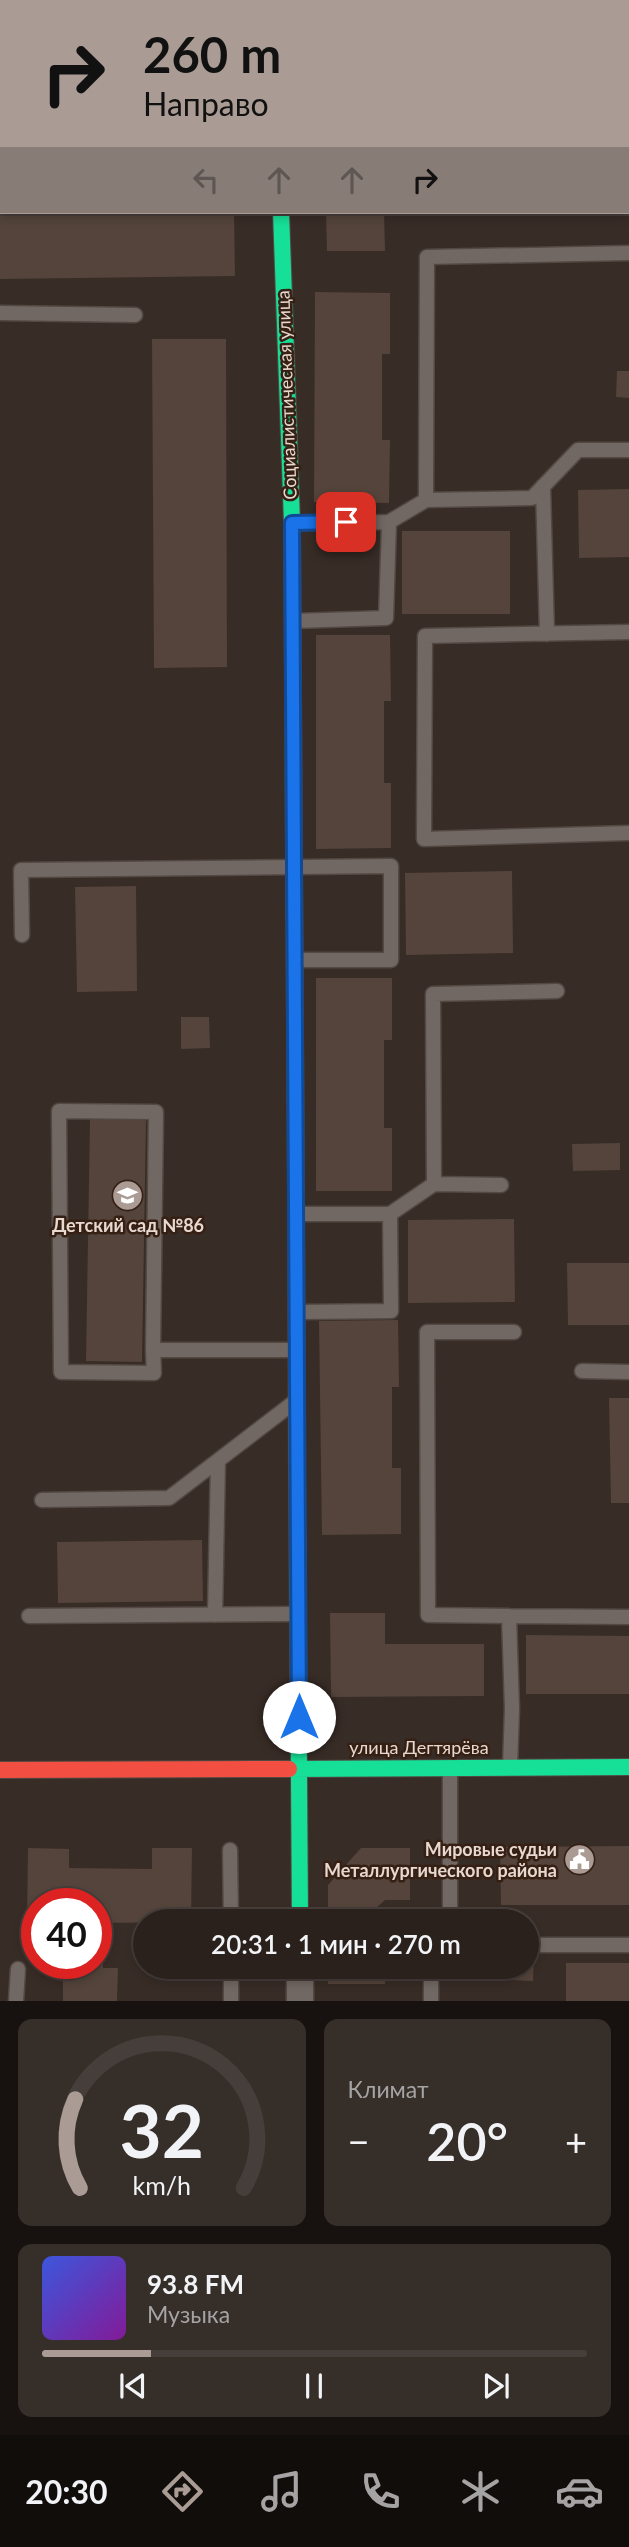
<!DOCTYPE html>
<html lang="ru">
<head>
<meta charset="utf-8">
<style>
	body { margin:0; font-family:Lato,sans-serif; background:#362e29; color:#f1f3f6; height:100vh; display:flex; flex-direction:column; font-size:26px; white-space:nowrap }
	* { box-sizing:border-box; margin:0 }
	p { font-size:23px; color:#a5a3a3 }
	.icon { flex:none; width:38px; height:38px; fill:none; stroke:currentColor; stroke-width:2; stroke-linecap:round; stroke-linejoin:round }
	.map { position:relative; height:2001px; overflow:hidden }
	.panel { display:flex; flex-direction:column; gap:18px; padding:18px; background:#17120f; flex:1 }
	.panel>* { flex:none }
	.hud { position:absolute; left:0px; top:0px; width:630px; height:214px; box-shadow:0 4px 10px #0003,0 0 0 2px #463e3b; background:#aa9c94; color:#111; overflow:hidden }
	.speed { position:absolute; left:21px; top:1888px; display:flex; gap:14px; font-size:35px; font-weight:700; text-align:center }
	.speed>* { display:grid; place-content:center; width:91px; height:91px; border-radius:50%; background:#2a211c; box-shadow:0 4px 10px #0003,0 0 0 2px #463e3b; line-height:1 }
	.speed .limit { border:10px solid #d22; background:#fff; color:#111 }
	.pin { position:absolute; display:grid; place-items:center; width:60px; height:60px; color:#fff; margin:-30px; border-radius:14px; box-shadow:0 4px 10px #0006 }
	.me { position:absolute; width:77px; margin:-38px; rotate:0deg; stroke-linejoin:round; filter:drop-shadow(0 0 5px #0008) }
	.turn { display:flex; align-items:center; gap:24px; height:147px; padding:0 28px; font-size:32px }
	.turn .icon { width:91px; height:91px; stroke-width:2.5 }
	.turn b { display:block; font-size:49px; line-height:60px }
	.lanes { display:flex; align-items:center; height:66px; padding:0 28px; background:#0003; justify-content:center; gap:35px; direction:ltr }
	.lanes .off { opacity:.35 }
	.big { font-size:52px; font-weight:600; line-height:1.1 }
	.panel .card { flex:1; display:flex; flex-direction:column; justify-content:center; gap:10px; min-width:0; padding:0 24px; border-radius:14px; background:#362e29 }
	.panel .dial { align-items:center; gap:0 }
	.dial svg { height:182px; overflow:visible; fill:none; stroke:#463e3b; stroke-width:7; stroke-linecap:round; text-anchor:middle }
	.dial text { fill:#f1f3f6; stroke:none }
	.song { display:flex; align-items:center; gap:21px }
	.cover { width:84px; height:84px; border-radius:10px; background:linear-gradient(135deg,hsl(230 70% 55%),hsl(290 70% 35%)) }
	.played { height:7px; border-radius:4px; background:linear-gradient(90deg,#aa9c94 20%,#463e3b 20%) }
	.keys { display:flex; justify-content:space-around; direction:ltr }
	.heat { display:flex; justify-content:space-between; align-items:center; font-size:38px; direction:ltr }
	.panel .tiles { flex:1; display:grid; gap:18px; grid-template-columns:1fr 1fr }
	.card:last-child { grid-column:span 2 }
	.trip { position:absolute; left:133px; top:1909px; width:406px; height:70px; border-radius:35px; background:#2a211c; box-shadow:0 4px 10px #0003,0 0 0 2px #463e3b; font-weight:600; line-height:70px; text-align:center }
	.menu { display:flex; height:112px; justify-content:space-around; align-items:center; background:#110d0b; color:#a5a3a3 }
	.menu .icon { width:49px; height:49px }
	.menu .on { color:#aa9c94 }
	.menu b { font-size:32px; color:#f1f3f6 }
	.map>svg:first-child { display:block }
	.building { fill:#54443b }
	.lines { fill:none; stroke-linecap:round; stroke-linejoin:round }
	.lane-casing { stroke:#534842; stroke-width:17 }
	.street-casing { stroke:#534842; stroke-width:29 }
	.fast-casing { stroke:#534842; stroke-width:18 }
	.slow-casing { stroke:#534842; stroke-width:18 }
	.jam-casing { stroke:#534842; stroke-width:18 }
	.lane { stroke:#726863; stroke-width:14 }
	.street { stroke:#726863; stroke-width:26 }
	.fast { stroke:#16e098; stroke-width:16 }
	.slow { stroke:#ffcf43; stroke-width:16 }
	.jam { stroke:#f24e42; stroke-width:16 }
	.route-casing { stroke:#114b97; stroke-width:18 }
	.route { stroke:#1a73e8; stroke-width:12 }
	.labels { text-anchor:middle; stroke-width:5; stroke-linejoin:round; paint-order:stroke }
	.street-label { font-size:18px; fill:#e7d8d0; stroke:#362014 }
	.poi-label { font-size:18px; font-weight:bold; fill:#e7d8d0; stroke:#362014 }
</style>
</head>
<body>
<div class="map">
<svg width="629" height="2001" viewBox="0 0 629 2001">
	<rect width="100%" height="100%" fill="#382c26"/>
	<path class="building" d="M0 212H43V216L234 212 235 276 0 279Z
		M326 212H384L385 251H327Z
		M315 292 390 293V354H382V440H390L389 503 314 502Z
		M152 339H226L227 667 154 668Z
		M617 371H629V398L616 397Z
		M629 489V557L579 558 578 490Z
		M402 531H510V614H402Z
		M316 635H390L391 701H384V783H391V848L316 849Z
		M512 871 513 953 406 955 405 873Z
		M136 886 137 991 77 992 75 887Z
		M316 978H392V1040H384V1128H392V1191H316Z
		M181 1017H209L210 1048 181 1049Z
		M90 1119 146 1120 142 1362 86 1361Z
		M620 1143V1170L573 1171 572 1144Z
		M514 1219 515 1302 408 1303V1220Z
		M567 1263H629V1325H568Z
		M398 1320 399 1387H392V1468H401V1534L322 1535 319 1321Z
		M609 1398H629V1503H611Z
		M202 1540 203 1601 58 1603 57 1542Z
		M330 1613H385V1644H484V1696L331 1697Z
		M526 1635 629 1636V1694H526Z
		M629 1846V1905H501L500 1847Z
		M28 1848 69 1849V1868L152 1869V1848H192L191 1922 96 1923V1904H37V1922H27Z
		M361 1848H410V1900H385L376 1908V1922H328V1885Z
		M96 1945H103V1968H118L117 2001H63V1964H96Z
		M527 1952H534L533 1981 505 1980 506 1967H527Z
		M566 1963H629V2001H566Z
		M328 1967H385V1984H328Z"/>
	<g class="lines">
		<defs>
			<path id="lane" d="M629 253 427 257 426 500 532 498 578 450H629
				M0 313 135 315
				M543 486 547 634
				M294 523 389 522 426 500
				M295 621 386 618 389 522
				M629 632 425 636 424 839 629 833
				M22 935 21 870 391 866V960H294
				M501 1185 434 1184 433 994 557 991
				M296 1214H390L391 1311 298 1312
				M390 1214 434 1184
				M153 1350 154 1373 61 1372 59 1111 156 1112 153 1350H297
				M582 1371 629 1372
				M42 1500 169 1498 293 1403
				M215 1615 218 1461
				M29 1616 297 1614
				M509 1616 629 1617
				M510 1767 512 1709 509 1616 428 1615 427 1332H514
				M450 1768V1922
				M230 1850 231 1922
				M527 1945H629
				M231 1967V2001
				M431 1967V2001
				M16 2001 18 1969"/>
			<path id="street" d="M277 0V2
				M300 1967V2001"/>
			<path id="fast" d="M628 30H629
				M0 35H2
				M281 212 292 523 296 1192
				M297 1484 300 1922
				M289 1769 629 1767"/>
			<path id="slow" d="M296 1192 297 1484"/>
			<path id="jam" d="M0 1770 289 1769"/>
		</defs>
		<use href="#lane" class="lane-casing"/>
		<use href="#street" class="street-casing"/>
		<use href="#fast" class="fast-casing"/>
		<use href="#slow" class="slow-casing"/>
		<use href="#jam" class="jam-casing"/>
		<use href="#lane" class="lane"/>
		<use href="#street" class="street"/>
		<use href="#fast" class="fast"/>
		<use href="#slow" class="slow"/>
		<use href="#jam" class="jam"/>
	</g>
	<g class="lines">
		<defs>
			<path id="route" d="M299 1717 292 523 346 522"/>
		</defs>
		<use href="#route" class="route-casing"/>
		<use href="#route" class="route"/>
	</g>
	<defs>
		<symbol id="school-disc" viewBox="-11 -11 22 22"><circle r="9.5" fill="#aa9c94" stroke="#362014"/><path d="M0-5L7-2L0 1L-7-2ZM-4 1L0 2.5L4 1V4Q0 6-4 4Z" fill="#fff"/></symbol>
		<symbol id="civic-disc" viewBox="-11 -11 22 22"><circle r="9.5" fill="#aa9c94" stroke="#362014"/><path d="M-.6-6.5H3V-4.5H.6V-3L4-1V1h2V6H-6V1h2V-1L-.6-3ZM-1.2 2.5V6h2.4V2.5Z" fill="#fff"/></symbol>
	</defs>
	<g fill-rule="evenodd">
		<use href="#school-disc" x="110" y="1178" width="35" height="35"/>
		<use href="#civic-disc" x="562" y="1842" width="35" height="35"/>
	</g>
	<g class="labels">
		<g class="street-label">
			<text transform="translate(287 395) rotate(-92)" y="6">Социалистическая улица</text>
			<text x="419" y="1754">улица Дегтярёва</text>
		</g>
		<g class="poi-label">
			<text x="128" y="1232">Детский сад №86</text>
			<text x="557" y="1856" text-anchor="end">Мировые судьи<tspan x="557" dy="21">Металлургического района</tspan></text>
		</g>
	</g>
</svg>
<div class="speed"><div class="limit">40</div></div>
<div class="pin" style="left:346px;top:522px;background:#d93025"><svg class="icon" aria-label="arrive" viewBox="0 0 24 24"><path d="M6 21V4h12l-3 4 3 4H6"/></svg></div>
<svg class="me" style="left:299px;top:1717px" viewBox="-20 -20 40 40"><circle r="19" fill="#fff"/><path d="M0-13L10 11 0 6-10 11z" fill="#1a73e8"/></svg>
<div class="trip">20:31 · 1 мин · 270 m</div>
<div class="hud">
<div class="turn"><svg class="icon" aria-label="right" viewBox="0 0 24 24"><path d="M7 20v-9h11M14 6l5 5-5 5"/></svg><div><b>260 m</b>Направо</div></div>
<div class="lanes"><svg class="icon off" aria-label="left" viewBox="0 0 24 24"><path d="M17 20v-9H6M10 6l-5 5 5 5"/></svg><svg class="icon off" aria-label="ahead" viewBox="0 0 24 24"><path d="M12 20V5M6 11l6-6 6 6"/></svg><svg class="icon off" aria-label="ahead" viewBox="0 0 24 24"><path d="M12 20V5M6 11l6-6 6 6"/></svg><svg class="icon" aria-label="right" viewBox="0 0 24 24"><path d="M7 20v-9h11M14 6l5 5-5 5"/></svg></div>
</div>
</div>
<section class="panel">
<div class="tiles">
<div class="card dial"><svg viewBox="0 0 100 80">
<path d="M14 69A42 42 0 1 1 86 69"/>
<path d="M14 69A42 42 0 0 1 12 30" stroke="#aa9c94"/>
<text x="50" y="56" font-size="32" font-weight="700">32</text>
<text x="50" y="72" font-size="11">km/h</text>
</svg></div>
<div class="card"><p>Климат</p>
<div class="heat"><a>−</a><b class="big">20°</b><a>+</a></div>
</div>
<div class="card">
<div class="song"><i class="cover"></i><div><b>93.8 FM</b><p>Музыка</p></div></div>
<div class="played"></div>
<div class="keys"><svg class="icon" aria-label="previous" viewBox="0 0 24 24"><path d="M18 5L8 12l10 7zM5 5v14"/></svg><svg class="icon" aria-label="pause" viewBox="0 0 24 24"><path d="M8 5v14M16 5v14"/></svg><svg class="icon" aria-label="next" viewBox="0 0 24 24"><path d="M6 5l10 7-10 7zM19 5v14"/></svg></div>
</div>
</div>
</section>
<nav class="menu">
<b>20:30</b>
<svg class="icon on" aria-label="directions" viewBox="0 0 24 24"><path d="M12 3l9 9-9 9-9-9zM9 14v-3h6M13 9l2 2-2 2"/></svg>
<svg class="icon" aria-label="music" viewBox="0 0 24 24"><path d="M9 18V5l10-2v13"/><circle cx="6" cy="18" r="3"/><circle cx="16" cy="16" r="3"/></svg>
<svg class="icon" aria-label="phone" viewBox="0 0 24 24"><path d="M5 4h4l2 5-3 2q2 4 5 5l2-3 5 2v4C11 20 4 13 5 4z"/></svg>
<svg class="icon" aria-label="climate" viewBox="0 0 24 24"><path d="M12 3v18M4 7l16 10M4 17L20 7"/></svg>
<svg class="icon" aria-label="car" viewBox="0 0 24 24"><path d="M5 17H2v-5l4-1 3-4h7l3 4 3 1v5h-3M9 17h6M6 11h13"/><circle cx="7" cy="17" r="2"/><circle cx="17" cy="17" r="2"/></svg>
</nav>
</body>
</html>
